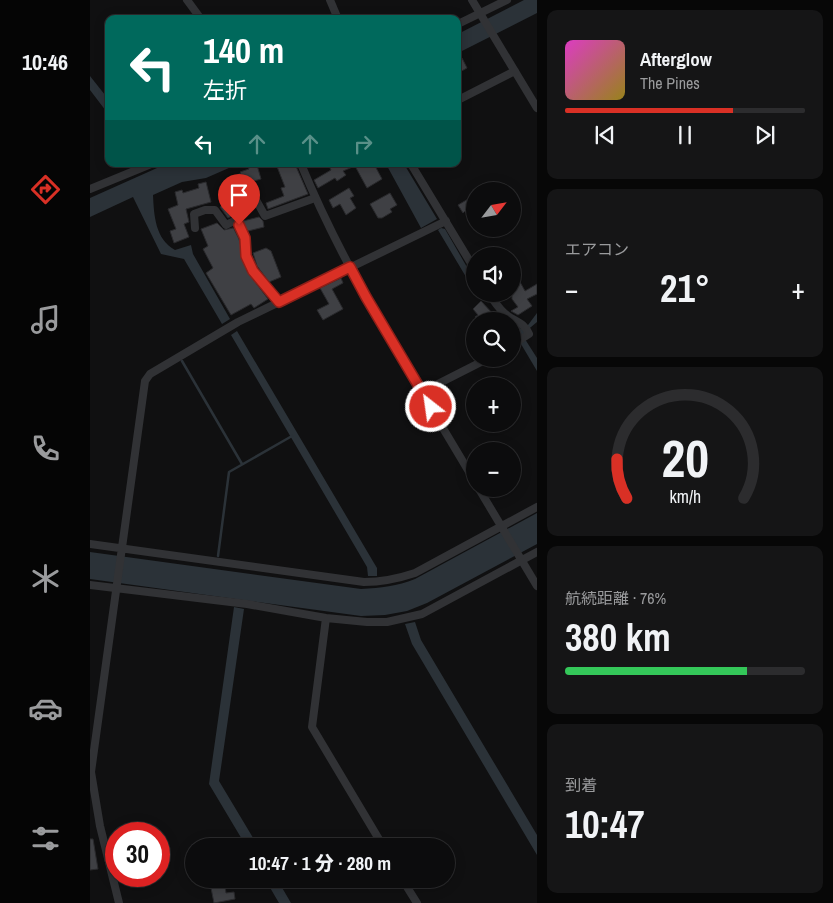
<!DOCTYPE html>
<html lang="ja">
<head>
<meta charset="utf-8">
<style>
	body { margin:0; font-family:"Archivo Narrow","Noto Sans JP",sans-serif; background:#151516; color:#f1f3f6; height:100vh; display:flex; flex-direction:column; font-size:19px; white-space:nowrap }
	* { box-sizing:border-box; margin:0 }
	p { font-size:16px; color:#9a9b9d }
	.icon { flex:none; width:28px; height:28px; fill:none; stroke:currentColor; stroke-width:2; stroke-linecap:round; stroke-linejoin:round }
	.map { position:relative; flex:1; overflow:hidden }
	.panel { display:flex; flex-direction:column; gap:10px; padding:10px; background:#070707; width:296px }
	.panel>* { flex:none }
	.top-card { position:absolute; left:15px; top:15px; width:356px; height:152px; border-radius:10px; box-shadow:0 2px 12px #0003,0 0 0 1px #2c2c2e; background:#00695c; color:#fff; overflow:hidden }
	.needle { width:32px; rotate:59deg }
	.tools { position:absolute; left:376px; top:182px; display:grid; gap:10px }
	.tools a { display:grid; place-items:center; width:55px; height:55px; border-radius:50%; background:#0c0c0d; box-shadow:0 2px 12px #0003,0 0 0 1px #2c2c2e; font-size:25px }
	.speed { position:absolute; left:15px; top:822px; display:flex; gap:10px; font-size:25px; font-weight:700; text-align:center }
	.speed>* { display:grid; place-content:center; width:65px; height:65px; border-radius:50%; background:#0c0c0d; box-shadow:0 2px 12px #0003,0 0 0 1px #2c2c2e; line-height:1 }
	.speed .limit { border:8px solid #d22; background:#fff; color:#111 }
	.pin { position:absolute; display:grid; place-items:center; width:42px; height:42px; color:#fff; margin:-51px -21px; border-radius:50% 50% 50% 0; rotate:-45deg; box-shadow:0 0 5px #0007 }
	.pin .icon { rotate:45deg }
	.me { position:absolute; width:55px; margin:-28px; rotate:330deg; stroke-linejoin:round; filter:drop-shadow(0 0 4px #0008) }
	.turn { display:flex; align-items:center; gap:18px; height:105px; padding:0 15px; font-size:22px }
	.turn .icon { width:65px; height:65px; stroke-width:2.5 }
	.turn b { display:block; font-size:35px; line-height:42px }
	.lanes { display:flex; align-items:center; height:48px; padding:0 15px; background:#0003; justify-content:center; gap:25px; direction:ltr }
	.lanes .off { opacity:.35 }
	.big { font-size:38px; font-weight:800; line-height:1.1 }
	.panel .card { flex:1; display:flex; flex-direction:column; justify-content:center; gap:8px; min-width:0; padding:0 18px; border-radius:10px; background:#151516 }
	.panel .dial { align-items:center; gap:0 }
	.dial svg { height:130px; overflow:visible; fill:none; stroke:#2c2c2e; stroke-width:7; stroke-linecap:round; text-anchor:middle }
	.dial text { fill:#f1f3f6; stroke:none }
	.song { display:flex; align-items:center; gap:15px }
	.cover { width:60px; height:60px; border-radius:8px; background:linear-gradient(135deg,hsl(310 70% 55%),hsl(50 70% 35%)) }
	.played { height:5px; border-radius:2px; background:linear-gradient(90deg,#d93025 70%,#2c2c2e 70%) }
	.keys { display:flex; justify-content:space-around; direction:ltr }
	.heat { display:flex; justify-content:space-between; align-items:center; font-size:28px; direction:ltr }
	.charge { height:8px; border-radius:4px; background:linear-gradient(90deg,#34c759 76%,#2c2c2e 0) }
	.trip { position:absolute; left:95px; top:838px; width:270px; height:50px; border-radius:25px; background:#0c0c0d; box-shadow:0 2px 12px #0003,0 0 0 1px #2c2c2e; font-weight:800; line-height:50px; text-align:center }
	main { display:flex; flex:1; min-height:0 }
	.dock { display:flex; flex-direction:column; width:90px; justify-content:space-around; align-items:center; background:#050505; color:#9a9b9d }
	.dock .icon { width:35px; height:35px }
	.dock .on { color:#d93025 }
	.dock b { font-size:22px; color:#f1f3f6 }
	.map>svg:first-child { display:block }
	.water { fill:#2b3238 }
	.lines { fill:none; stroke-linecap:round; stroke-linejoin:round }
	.stream { stroke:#2b3238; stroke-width:2.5 }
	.building { fill:#3f4044; stroke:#2a2a2d }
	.minor { stroke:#313235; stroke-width:8 }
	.route-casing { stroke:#8d1f18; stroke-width:12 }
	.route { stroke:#d93025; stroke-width:9 }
</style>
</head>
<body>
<main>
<nav class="dock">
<b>10:46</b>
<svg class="icon on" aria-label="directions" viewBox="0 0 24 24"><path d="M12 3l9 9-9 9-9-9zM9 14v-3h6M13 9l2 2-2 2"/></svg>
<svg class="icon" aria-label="music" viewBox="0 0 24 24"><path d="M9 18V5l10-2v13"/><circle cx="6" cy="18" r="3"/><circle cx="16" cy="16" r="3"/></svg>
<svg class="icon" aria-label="phone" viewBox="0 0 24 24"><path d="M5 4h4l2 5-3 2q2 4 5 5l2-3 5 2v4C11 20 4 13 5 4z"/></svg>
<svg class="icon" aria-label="climate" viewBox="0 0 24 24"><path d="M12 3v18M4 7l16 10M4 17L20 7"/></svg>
<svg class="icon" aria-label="car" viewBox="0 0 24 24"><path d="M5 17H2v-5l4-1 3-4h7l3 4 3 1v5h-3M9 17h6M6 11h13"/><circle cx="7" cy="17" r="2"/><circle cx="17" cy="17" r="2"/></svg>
<svg class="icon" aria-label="filters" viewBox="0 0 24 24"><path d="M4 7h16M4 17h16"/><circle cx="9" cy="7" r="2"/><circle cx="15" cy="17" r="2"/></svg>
</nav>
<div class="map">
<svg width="447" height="903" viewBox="0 0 447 903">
	<rect width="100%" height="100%" fill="#101011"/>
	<path class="water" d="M434 0H447V13L368 53V34Z
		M0 76 19 100V115L0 90Z
		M76 164H148L116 178 92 182 63 195C64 215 65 239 85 250L101 245 103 254 140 319 132 324 94 259 71 254 43 197 0 217V198Z
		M296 164H314L347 219 331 228Z
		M351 228 355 229 385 281V292L348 230Z
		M447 313V322L435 332 433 336 447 358V371L428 339H423V327L432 329 438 325Z
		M147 331 284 563 287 568V576H278L277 567 141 335Z
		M447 513V544L337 603 317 611 295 615 271 616 0 579V552L271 589C291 588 307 586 325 579Z
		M144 607 154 609 129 781 168 846H156L119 784Z
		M325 622 331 640 447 835V855L322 644 315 624Z
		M175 879H187L201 903H189Z"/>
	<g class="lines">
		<path class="stream" d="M92 361 152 464
			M128 556 139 472 202 436"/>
	</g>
	<path class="building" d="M372 58 377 68 368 73V60Z
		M186 164H205L218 194 178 209 176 203 194 196 191 188 195 187Z
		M238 164H284L292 179 277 188 265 166 253 171 256 175 247 181 245 178 228 188 224 180 241 170Z
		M167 165 171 179 153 184 156 190 141 198 133 182 151 173 150 172 159 169 158 167Z
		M116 182 121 202 96 209 99 222 94 224 99 237 84 243 80 231 86 229 78 209 88 205 85 192 92 190 93 193 109 188 108 184Z
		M259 188 264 196 260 198 266 208 256 215 250 204 243 208 239 200Z
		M300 193 307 205 300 209 302 212 292 218H288L280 204Z
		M385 195V228L375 211 373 213 368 205Z
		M143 200 153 221 169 217 173 221 174 227 158 231 148 217 144 215 138 218 130 207Z
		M127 223 134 230 143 228 144 229 149 239 157 271 178 299 164 308 161 304 141 315 116 273 123 268 113 249 118 246 111 229Z
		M176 248 181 251 191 277 179 282 167 266 163 253Z
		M251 278 253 283 242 289 253 309 233 320 227 310 239 304 230 288Z
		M430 282 435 291 447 284V294L437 299 442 306 428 315 421 311 428 307 422 299V287Z
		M391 301 404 315 398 321H388L385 317 388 315 383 309Z
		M0 839H3L8 869 0 870Z
		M134 880 136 893 144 892 145 899 124 903 120 883Z"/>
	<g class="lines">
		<path class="minor" d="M97 0 111 19
			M240 0 248 19
			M382 0 447 108
			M368 24 417 0
			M368 100 425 71
			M211 164C257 276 324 378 385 482
			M321 164 385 270
			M0 189 61 164
			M166 200 175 216 225 198
			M105 228 104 214 115 210H125L136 225 144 221C159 234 154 252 162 268 168 280 180 291 189 302
			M399 294C404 301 411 312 418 316 427 322 434 323 439 334L422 345
			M332 392 397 359
			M389 489 447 586
			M0 544 274 582C292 582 307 579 325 573L447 507
			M0 585 157 604 236 618 277 622H297L332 614 447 552
			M236 618 222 727 293 846
			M312 879 327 903
			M29 903 10 826 1 772 55 381 60 374 148 322 356 221"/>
	</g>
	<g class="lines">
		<defs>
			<path id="route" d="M149 225 155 238 156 256 163 271 189 302 260 267 276 297 341 407"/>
		</defs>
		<use href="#route" class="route-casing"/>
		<use href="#route" class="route"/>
	</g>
</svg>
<div class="tools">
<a><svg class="needle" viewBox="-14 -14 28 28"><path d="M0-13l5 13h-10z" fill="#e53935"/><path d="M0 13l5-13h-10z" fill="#9a9b9d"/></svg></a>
<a><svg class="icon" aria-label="sound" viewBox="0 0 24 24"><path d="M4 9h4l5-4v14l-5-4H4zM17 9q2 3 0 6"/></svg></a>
<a><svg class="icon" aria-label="search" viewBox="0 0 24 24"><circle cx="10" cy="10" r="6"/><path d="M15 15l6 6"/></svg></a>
<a>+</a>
<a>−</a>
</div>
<div class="speed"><div class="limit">30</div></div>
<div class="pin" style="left:149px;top:225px;background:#d93025"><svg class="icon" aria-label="arrive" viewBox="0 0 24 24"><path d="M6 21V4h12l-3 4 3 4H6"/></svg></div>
<svg class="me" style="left:341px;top:407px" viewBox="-20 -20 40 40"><circle r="17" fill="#d93025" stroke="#fff" stroke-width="3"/><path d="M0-11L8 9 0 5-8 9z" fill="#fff"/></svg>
<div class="trip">10:47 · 1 分 · 280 m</div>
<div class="top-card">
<div class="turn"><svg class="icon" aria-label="left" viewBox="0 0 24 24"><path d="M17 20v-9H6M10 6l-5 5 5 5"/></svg><div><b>140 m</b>左折</div></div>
<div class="lanes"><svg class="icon" aria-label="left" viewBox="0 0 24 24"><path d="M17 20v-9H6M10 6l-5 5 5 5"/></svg><svg class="icon off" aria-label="ahead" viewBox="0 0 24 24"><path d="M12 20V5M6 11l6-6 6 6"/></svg><svg class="icon off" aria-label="ahead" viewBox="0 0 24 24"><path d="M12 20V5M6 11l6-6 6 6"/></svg><svg class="icon off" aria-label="right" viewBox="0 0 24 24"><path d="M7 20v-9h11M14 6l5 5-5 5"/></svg></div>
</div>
</div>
<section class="panel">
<div class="card">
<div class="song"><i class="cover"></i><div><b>Afterglow</b><p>The Pines</p></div></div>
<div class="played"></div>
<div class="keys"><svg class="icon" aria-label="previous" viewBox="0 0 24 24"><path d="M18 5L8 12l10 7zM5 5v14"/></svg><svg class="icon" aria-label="pause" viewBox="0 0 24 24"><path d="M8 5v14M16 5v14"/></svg><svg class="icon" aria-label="next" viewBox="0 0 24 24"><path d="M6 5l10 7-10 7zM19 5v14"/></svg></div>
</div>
<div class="card"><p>エアコン</p>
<div class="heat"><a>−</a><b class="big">21°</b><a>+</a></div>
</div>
<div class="card dial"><svg viewBox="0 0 100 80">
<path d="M14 69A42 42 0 1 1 86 69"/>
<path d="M14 69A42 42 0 0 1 8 45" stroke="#d93025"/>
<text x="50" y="56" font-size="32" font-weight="700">20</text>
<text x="50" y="72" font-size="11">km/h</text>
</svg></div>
<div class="card"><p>航続距離 · 76%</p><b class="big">380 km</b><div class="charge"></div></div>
<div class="card"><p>到着</p><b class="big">10:47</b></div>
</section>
</main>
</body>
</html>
